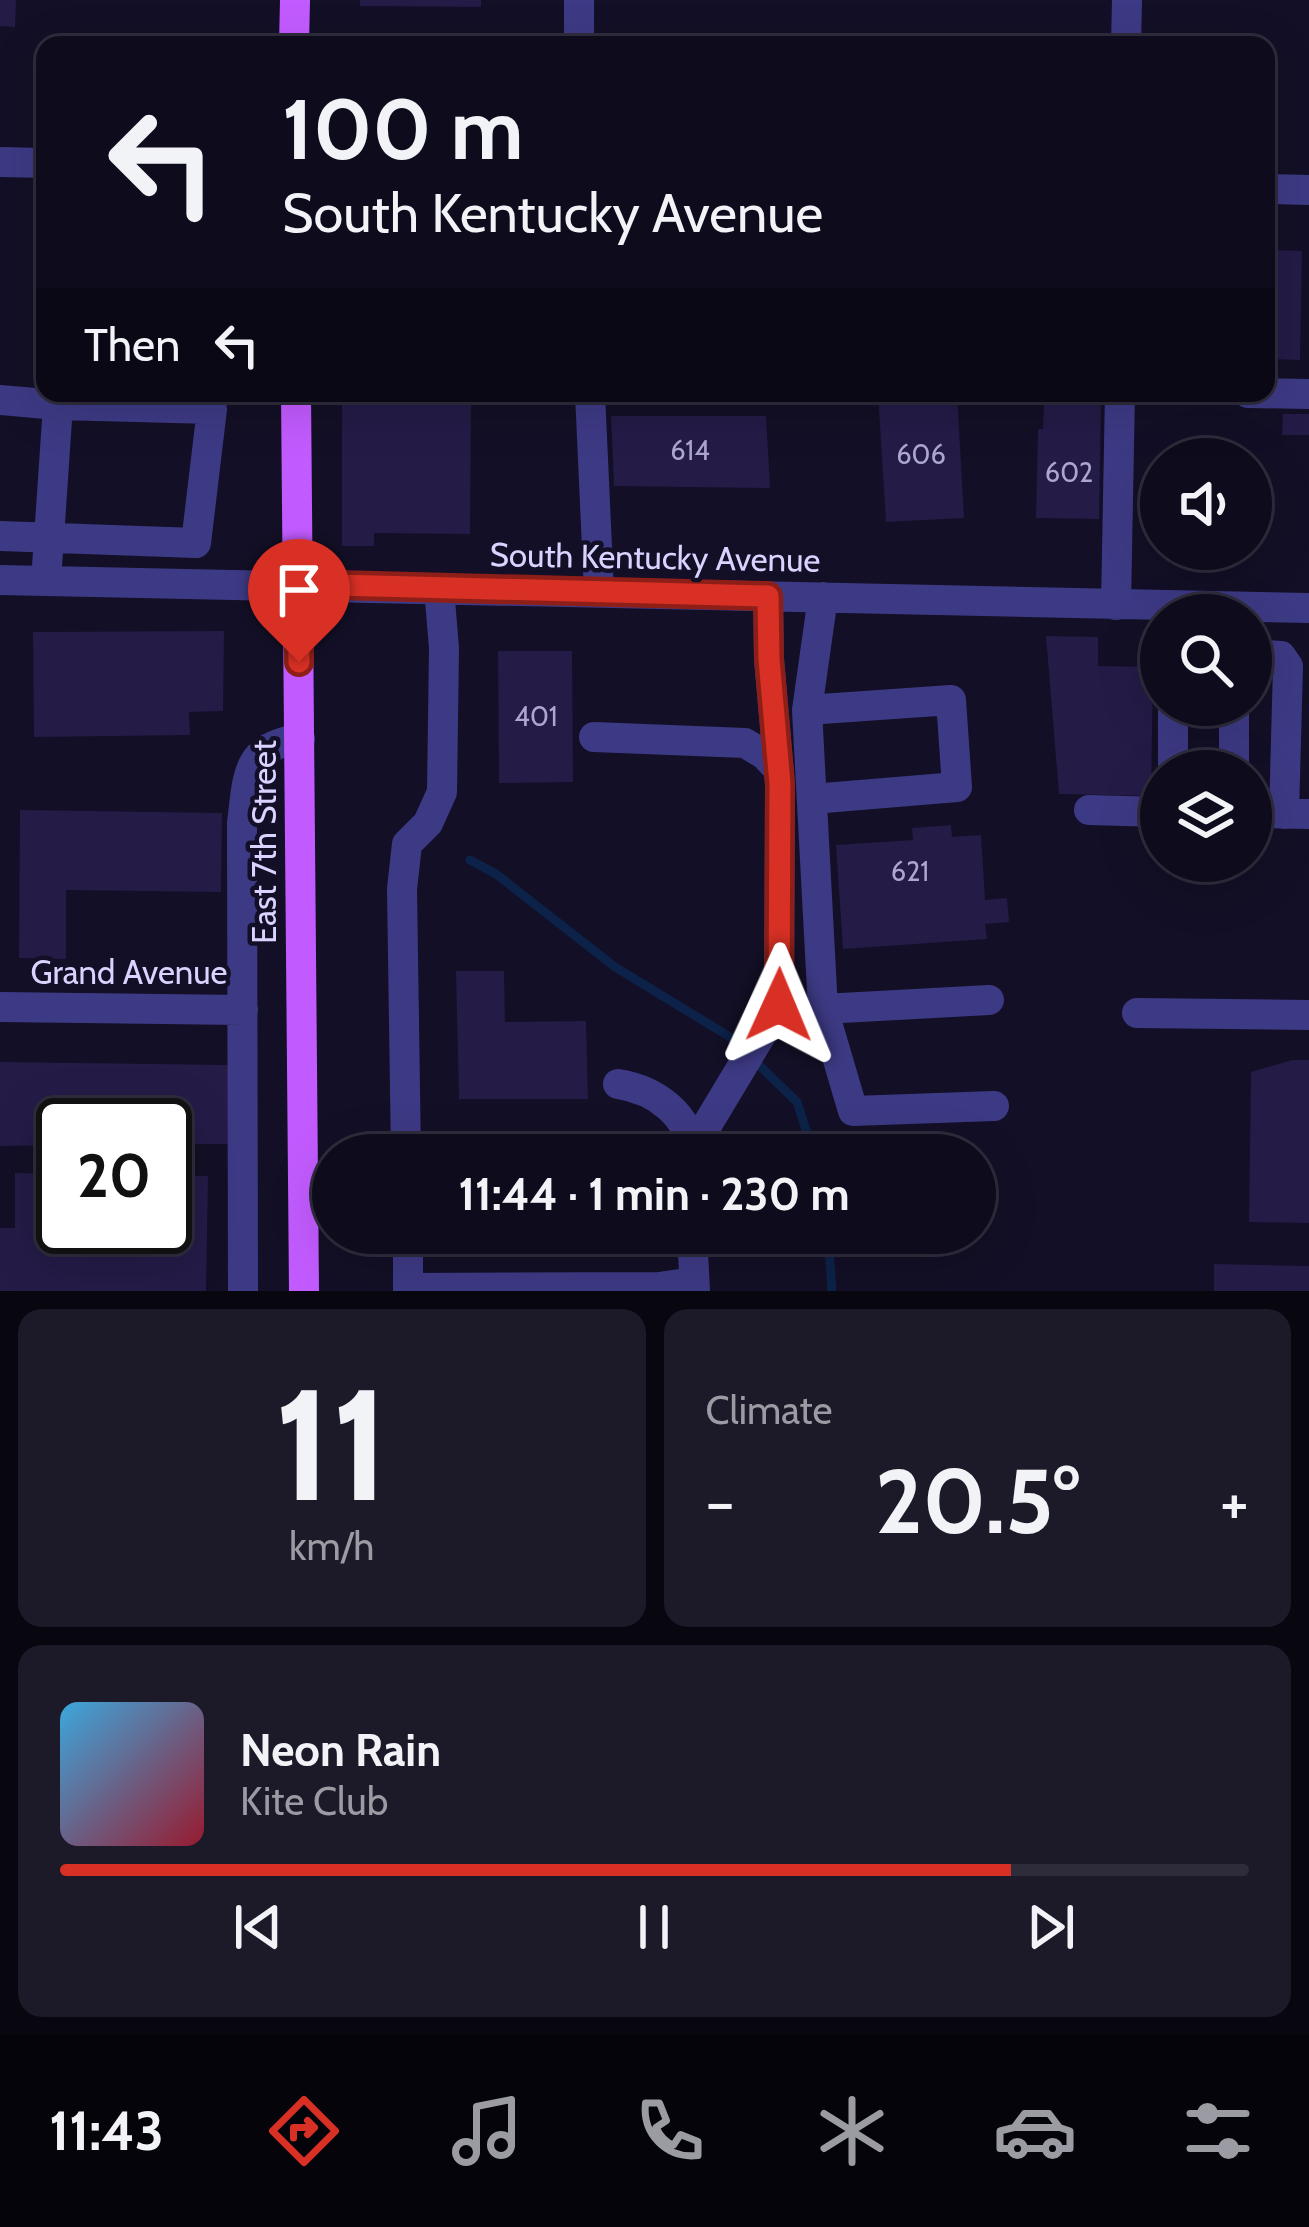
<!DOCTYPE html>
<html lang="en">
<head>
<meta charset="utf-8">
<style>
	body { margin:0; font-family:Cabin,sans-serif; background:#1c1929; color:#f1f3f6; height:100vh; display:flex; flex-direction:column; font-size:45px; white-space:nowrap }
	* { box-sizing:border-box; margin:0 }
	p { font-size:39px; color:#9b9ba3 }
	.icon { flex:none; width:66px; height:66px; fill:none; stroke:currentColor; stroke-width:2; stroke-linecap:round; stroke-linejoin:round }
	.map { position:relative; height:1291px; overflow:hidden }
	.panel { display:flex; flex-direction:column; gap:18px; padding:18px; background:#08060f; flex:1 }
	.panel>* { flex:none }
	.hud { position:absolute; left:36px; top:36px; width:1239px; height:366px; border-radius:24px; box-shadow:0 12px 48px #0002,0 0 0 3px #2e2b3b; background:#0e0b1c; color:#f1f3f6; overflow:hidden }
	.buttons { position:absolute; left:1140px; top:438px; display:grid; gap:24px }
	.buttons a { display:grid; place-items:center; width:132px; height:132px; border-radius:50%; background:#0e0b1c; box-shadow:0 12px 48px #0002,0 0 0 3px #2e2b3b; font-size:60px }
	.speed { position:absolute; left:36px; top:1098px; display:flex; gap:24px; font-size:60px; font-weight:700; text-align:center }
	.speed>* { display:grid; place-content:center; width:156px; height:156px; border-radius:50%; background:#0e0b1c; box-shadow:0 12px 48px #0002,0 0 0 3px #2e2b3b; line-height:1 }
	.speed .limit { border:6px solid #111; border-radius:18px; background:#fff; color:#111 }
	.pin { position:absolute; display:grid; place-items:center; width:102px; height:102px; color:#fff; margin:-123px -51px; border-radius:50% 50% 50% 0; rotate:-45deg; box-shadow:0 0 12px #0007 }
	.pin .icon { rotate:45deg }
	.me { position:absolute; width:132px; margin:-66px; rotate:1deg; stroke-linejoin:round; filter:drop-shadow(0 0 9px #0008) }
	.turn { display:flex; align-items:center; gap:42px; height:252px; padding:0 48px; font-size:54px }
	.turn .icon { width:156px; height:156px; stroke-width:2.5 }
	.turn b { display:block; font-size:84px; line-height:102px }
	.then { display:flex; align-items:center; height:114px; padding:0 48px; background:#0003; gap:24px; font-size:45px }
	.big { font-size:90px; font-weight:800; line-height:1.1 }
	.panel .widget { flex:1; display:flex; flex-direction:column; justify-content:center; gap:18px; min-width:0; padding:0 42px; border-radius:24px; background:#1c1929 }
	.panel .dial { align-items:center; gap:0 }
	.dial b { font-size:156px; line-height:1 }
	.song { display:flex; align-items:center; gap:36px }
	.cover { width:144px; height:144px; border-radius:18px; background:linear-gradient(135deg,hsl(200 70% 55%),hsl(350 70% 35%)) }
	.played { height:12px; border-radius:6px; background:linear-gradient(90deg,#d93025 80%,#2e2b3b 80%) }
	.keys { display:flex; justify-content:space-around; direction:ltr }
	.heat { display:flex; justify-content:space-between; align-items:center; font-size:66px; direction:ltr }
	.panel .tiles { flex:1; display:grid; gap:18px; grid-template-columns:1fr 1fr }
	.widget:last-child { grid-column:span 2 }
	.trip { position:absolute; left:312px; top:1134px; width:684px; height:120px; border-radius:60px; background:#0e0b1c; box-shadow:0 12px 48px #0002,0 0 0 3px #2e2b3b; font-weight:800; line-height:120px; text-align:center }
	.tabs { display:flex; height:192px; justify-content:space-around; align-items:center; background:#06040b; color:#9b9ba3 }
	.tabs .icon { width:84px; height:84px }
	.tabs .current { color:#d93025 }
	.tabs b { font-size:54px; color:#f1f3f6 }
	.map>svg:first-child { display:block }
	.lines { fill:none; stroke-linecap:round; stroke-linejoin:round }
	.stream { stroke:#0c2248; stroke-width:9 }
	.building { fill:#241b47 }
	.minor { stroke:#3d3a85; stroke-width:30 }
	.major { stroke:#c25bff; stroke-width:30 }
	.route-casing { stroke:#8d1f18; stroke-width:30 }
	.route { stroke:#d93025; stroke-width:21 }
	.labels { text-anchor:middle; stroke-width:9; stroke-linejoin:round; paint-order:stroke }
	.number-label { font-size:27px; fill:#aca6d1 }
	.street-label { font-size:33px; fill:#d9d4ff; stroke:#130f26 }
</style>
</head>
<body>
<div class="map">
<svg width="1309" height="1291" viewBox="0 0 1309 1291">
	<rect width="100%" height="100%" fill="#130f26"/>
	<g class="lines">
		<path class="stream" d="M470 860 496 874 615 967 730 1037 797 1102 814 1155
			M828 1233 832 1291"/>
	</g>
	<path class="building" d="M0 0H16L15 27 0 26Z
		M360 0H481V7L360 6Z
		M1266 250 1302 251 1300 360 1266 359Z
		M342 393H471L470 534 374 533V546H342Z
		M878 393H957L964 518 886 522Z
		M1044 402 1101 403 1099 519 1036 518 1038 429H1043Z
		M1283 414H1309V435H1282Z
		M611 416H766L770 488 614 486Z
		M224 631 223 711 189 712 190 735 34 737 33 632Z
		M1046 636 1098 637V666L1153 667 1151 796 1059 794Z
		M498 651H572L573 782 499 783Z
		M20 810 222 813 221 892 66 890V959L19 958Z
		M951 825 952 837 981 835 985 900 1007 898 1009 922 985 924 987 939 843 949 836 845 913 840 912 828Z
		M456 971H504L505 1022 586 1021 588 1099H459Z
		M1292 1060H1309V1223L1249 1222 1251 1072Z
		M0 1062 228 1065V1144H165V1125H63V1145L0 1146Z
		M15 1173 63 1174V1227H165V1175L208 1176 206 1291H0V1228H15Z
		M472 1233H578L577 1244 473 1248Z
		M1214 1264 1309 1266V1291H1214Z"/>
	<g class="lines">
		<path class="minor" d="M579 0V45
			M1126 45 1127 0
			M0 162 45 163
			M1266 189 1309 190
			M590 393 599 592
			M1248 393 1309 394
			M0 400 58 405
			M0 536 196 543 212 409 58 405 49 538 46 580
			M0 580 1309 608
			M823 597 807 710 823 1009 989 1000
			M1116 605 1120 393
			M1251 654 1281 656 1288 666 1284 814
			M1234 705V771
			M807 710 951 700 957 787 812 799
			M594 737 745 743 765 755 779 770
			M1173 771V705
			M1089 810 1161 812
			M1251 813 1309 814
			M0 1007 243 1010
			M823 1009 853 1111 994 1106
			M1137 1013 1309 1015
			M618 1084C656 1090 690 1115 693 1155
			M406 1155 402 889 407 844 428 823 442 792 444 648 439 588
			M696 1155 707 1125 779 1005 780 785 769 659 768 596
			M408 1233V1291
			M692 1233 695 1291
			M408 1288 659 1287 694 1282
			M243 1291 242 823C248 776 245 746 300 739"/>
		<path class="major" d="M294 45 295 0
			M296 393 304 1291"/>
	</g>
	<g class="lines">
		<defs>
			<path id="route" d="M299 662 298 584 768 596 769 659 780 784 779 1005"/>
		</defs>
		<use href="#route" class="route-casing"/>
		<use href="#route" class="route"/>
	</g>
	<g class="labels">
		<g class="number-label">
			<text x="690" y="460">614</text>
			<text x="921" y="464">606</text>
			<text x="1069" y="482">602</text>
			<text x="536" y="726">401</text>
			<text x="910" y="881">621</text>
		</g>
		<g class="street-label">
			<text transform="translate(655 557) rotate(1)" y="12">South Kentucky Avenue</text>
			<text transform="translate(264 842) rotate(-90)" y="12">East 7th Street</text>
			<text x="129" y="984">Grand Avenue</text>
		</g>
	</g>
</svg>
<div class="buttons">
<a><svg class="icon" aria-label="sound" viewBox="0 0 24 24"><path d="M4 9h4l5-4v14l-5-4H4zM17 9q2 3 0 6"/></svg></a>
<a><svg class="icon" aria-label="search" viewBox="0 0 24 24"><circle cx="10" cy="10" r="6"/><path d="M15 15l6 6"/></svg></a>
<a><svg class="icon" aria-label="layers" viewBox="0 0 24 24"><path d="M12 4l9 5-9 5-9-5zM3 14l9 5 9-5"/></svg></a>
</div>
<div class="speed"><div class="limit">20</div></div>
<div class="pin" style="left:299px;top:662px;background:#d93025"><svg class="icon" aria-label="arrive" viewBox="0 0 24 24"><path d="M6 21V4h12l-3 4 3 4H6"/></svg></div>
<svg class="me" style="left:779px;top:1005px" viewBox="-20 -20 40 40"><path d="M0-17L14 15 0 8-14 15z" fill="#d93025" stroke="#fff" stroke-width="4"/></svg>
<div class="trip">11:44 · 1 min · 230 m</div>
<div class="hud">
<div class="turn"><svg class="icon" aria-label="left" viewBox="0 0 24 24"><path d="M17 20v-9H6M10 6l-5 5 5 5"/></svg><div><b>100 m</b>South Kentucky Avenue</div></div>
<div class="then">Then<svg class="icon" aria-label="left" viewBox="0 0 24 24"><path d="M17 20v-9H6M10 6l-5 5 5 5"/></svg></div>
</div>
</div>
<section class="panel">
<div class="tiles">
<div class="widget dial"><b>11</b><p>km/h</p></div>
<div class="widget"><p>Climate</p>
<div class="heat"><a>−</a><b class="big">20.5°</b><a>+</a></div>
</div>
<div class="widget">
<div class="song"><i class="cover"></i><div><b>Neon Rain</b><p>Kite Club</p></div></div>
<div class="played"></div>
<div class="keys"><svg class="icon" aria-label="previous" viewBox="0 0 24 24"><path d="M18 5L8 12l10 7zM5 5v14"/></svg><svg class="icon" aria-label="pause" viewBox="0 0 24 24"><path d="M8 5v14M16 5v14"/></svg><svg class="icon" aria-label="next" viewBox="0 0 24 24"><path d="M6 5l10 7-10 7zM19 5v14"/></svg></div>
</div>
</div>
</section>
<nav class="tabs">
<b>11:43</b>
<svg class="icon current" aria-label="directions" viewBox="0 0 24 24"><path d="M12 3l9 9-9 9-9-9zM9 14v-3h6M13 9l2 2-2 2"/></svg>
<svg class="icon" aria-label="music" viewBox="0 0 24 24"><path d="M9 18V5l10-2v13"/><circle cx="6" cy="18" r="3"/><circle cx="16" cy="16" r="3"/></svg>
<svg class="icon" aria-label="phone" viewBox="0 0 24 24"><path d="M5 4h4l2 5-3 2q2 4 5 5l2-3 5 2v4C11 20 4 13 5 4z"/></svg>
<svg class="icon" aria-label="climate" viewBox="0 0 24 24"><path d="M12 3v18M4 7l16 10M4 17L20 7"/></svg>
<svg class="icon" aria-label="car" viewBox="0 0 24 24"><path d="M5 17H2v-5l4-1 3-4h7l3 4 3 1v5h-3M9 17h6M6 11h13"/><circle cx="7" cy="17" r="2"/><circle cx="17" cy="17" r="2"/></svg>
<svg class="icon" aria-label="filters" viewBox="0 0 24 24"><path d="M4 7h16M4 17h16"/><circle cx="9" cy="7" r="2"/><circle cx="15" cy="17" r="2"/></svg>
</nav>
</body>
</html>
